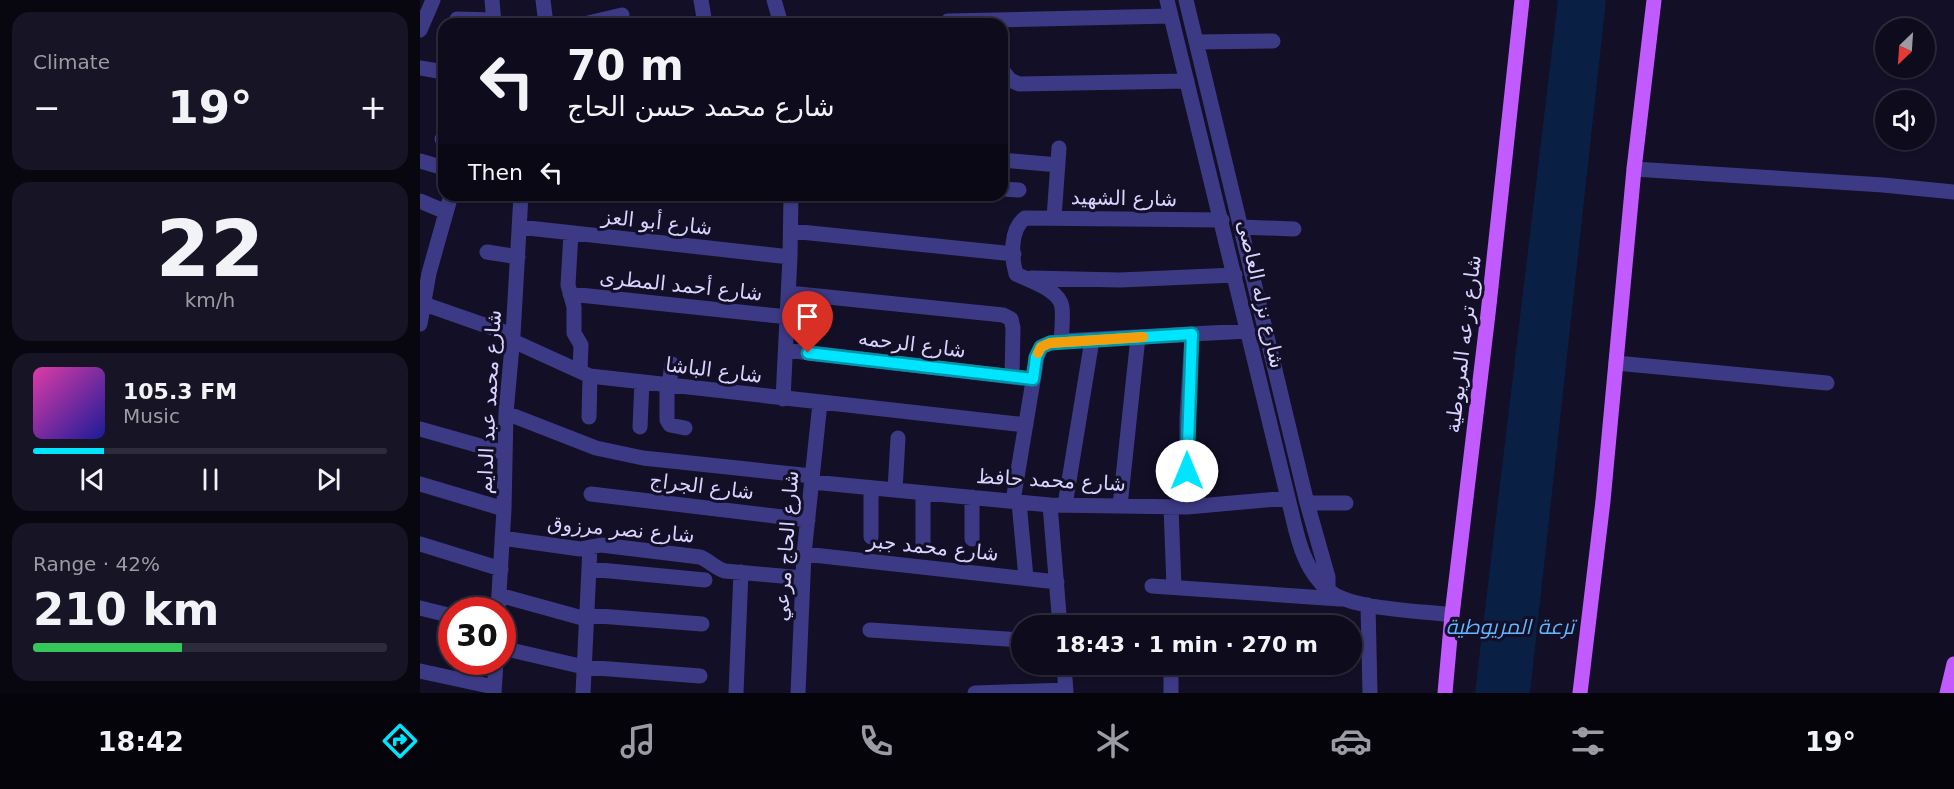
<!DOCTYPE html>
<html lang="en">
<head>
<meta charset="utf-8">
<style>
	body { margin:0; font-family:"DejaVu Sans",Cairo,sans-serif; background:#171425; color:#f1f3f6; height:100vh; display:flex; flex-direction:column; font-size:22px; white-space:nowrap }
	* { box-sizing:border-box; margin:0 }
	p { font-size:20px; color:#9b9ba3 }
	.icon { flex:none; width:33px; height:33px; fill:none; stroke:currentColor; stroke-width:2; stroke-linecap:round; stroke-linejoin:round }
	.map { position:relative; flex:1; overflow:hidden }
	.details { display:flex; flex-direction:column; gap:12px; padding:12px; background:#08060f; width:420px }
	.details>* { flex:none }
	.banner { position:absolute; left:18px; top:18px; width:570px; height:183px; border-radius:18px; box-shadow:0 2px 4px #0004,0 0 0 2px #2e2b3b; background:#0e0b1c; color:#f1f3f6; overflow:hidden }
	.needle { width:39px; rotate:205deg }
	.controls { position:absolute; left:1455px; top:18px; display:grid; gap:12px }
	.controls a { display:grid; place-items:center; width:60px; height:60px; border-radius:50%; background:#0e0b1c; box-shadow:0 2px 4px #0004,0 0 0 2px #2e2b3b; font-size:30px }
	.speed { position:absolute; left:18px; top:597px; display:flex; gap:12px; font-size:30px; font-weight:700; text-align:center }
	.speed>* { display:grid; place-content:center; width:78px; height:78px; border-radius:50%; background:#0e0b1c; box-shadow:0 2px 4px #0004,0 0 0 2px #2e2b3b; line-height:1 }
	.speed .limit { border:9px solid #d22; background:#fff; color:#111 }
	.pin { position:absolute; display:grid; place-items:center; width:51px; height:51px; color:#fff; margin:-62px -26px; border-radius:50% 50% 50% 0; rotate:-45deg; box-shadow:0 0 6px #0007 }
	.pin .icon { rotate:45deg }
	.me { position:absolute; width:66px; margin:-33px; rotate:0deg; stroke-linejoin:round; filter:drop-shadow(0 0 4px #0008) }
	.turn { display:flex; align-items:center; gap:21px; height:126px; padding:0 30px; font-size:27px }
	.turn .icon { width:78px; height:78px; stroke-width:2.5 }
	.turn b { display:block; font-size:42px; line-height:51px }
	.then { display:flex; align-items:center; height:57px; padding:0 30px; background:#0003; gap:12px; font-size:22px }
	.big { font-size:45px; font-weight:700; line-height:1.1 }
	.details .card { flex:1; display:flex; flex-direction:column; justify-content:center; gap:9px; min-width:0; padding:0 21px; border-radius:18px; background:#171425 }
	.details .dial { align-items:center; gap:0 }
	.dial b { font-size:78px; line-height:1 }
	.song { display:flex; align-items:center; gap:18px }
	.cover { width:72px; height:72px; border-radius:9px; background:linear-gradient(135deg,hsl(320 70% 55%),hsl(240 70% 35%)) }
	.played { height:6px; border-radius:3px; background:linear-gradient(90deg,#00e5ff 20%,#2e2b3b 20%) }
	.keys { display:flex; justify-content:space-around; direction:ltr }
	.heat { display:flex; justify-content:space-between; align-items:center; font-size:33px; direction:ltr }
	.charge { height:9px; border-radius:4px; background:linear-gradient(90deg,#34c759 42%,#2e2b3b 0) }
	.trip { position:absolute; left:591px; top:615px; width:351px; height:60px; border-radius:30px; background:#0e0b1c; box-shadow:0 2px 4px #0004,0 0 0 2px #2e2b3b; font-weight:700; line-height:60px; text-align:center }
	.tab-bar { display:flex; height:96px; justify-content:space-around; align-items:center; background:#06040b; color:#9b9ba3 }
	.tab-bar .icon { width:42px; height:42px }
	.tab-bar .current { color:#00e5ff }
	.tab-bar b { font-size:27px; color:#f1f3f6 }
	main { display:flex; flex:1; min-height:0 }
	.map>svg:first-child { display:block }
	.water { fill:#0a1f44 }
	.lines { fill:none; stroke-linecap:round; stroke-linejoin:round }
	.minor { stroke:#3d3a85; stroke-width:15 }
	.major { stroke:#c25bff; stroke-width:15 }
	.route-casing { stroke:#0095a6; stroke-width:15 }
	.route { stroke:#00e5ff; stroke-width:10 }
	.slow { stroke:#f59e0b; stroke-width:10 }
	.labels { text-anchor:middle; stroke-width:6; stroke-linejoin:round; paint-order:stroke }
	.street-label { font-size:20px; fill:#d9d4ff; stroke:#130f26 }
	.water-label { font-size:21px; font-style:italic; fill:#62b6ff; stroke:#130f26 }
</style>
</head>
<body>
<main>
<section class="details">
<div class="card"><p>Climate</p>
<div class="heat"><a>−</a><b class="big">19°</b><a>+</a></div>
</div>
<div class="card dial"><b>22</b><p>km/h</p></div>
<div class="card">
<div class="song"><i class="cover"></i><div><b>105.3 FM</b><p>Music</p></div></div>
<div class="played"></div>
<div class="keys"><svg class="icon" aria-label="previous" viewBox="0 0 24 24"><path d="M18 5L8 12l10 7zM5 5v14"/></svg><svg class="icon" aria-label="pause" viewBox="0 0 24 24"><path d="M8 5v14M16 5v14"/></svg><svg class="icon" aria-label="next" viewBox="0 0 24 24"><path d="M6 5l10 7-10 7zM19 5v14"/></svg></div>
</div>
<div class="card"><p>Range · 42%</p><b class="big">210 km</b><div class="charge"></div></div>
</section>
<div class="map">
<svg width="1534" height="693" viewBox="0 0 1534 693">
	<rect width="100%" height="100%" fill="#130f26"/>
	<path class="water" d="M1138 0H1186L1110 693H1055Z"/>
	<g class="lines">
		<path class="minor" d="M72 0 74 24
			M123 0 126 24
			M281 0 285 24
			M354 0 361 24
			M747 0 868 498C874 521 878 547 890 568 896 578 905 589 915 595 940 609 1001 611 1032 615
			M766 0 887 503 908 577V590
			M37 19 73 20
			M528 21 751 16
			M164 24 202 15
			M0 30 13 0
			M776 42 853 41
			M0 68 18 71
			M582 70 590 80 599 84 767 81
			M22 139H24
			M582 160 638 165
			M0 161 24 168
			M1214 169 1463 185 1534 192
			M582 189 599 190
			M0 201 26 212
			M634 218 639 148
			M99 227 370 257
			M821 227 874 229
			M371 231 594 254
			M151 233 148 285 154 307V333L161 345 160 371
			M67 252 98 257
			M611 278 700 280 815 275
			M369 293 583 315 591 319 593 328 592 377
			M150 294 368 317
			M4 304 93 335
			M0 324 9 273 31 195
			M93 341 170 376 606 425
			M641 341C642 330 643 318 642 307 640 290 610 281 596 274 591 257 590 229 605 218L802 220
			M366 350 601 378
			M1196 363 1407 383
			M247 385V420L250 425 265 428
			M249 385 252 364
			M363 399 370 257 371 195
			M86 413 176 448 223 458 392 476
			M169 417 170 376
			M220 427 222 382
			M0 429 85 453
			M392 482 630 505 767 507 868 498
			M0 484 84 509
			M475 490 478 438
			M171 494 388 520
			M593 501 617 357 621 347 630 343 641 341 828 331
			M599 502 606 578
			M887 503H926
			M630 505 640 626
			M645 505 672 340
			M700 506 718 337
			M751 507 754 587
			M767 507V418L772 334
			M451 537V488
			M82 538 160 549 181 545 280 557C290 561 295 568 305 571L383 578
			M552 539V497
			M503 543V493
			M0 544 81 569
			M384 554 637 582
			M169 569 285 580
			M732 586 920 599
			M79 595 166 619
			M948 605 950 693
			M0 608 32 616
			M78 610 84 509 86 413 93 335 101 195
			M166 615 282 624
			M450 630 602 640
			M82 648 164 667 280 676
			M644 664 646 693
			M751 664V693
			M0 671 74 687
			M74 693 76 662
			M163 693 170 547
			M316 693 321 572
			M378 693 384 554 400 403
			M555 693 646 690"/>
		<path class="major" d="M1025 693 1032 615 1068 314 1102 0
			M1160 693 1183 501 1214 169 1234 0
			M1527 693 1534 664"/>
	</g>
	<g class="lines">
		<defs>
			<path id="route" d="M388 353 613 379 616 357 621 347 630 343 772 334 767 471"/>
		</defs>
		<use href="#route" class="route-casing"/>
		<use href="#route" class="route"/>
		<path class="slow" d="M618 353 621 347 630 343 723 337"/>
	</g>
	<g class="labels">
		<g class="street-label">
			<text transform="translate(704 198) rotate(1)" y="7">شارع الشهيد</text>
			<text transform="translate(237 222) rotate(6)" y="7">شارع أبو العز</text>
			<text transform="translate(261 285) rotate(6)" y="7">شارع أحمد المطرى</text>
			<text transform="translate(841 294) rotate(77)" y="7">شارع نزله العاصى</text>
			<text transform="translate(492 344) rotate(7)" y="7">شارع الرحمه</text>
			<text transform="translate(1043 344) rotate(-83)" y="7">شارع ترعه المريوطية</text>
			<text transform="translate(294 370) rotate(7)" y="7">شارع الباشا</text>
			<text transform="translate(69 402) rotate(-87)" y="7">شارع محمد عبد الدايم</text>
			<text transform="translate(631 480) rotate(3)" y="7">شارع محمد حافظ</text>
			<text transform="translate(282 486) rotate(7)" y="7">شارع الجراج</text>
			<text transform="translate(201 529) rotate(5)" y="7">شارع نصر مرزوق</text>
			<text transform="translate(366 546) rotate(-86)" y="7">شارع الحاج مرعي</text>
			<text transform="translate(513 547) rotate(6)" y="7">شارع محمد جبر</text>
		</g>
		<g class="water-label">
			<text x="1090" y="634">ترعة المريوطية</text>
		</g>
	</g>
</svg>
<div class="controls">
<a><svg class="needle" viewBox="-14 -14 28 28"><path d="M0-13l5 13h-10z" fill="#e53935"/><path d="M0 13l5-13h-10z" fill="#9b9ba3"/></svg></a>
<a><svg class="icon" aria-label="sound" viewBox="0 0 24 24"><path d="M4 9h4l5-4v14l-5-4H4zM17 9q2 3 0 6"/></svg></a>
</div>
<div class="speed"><div class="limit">30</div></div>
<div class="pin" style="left:388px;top:353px;background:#d93025"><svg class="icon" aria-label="arrive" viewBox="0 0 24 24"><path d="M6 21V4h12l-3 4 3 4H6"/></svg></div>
<svg class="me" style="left:767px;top:471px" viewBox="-20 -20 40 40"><circle r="19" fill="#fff"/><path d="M0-13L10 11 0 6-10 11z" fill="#00e5ff"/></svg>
<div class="trip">18:43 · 1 min · 270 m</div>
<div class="banner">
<div class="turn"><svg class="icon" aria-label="left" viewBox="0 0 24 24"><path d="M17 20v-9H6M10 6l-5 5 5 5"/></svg><div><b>70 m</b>شارع محمد حسن الحاج</div></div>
<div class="then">Then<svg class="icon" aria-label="left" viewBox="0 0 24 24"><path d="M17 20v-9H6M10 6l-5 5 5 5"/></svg></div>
</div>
</div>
</main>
<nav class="tab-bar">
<b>18:42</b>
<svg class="icon current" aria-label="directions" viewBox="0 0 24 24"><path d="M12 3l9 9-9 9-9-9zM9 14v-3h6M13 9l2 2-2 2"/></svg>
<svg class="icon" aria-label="music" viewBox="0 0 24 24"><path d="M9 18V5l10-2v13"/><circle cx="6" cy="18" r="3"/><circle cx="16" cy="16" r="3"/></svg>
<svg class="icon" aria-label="phone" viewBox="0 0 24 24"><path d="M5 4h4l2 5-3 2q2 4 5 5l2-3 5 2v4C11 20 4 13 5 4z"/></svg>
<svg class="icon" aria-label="climate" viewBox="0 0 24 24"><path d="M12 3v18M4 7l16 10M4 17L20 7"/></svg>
<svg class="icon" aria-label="car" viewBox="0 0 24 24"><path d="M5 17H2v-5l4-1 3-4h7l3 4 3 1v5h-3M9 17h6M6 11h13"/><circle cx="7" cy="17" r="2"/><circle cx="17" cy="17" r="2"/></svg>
<svg class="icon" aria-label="filters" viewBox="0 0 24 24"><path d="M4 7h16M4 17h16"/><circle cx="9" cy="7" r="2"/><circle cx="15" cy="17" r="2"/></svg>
<b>19°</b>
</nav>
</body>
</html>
